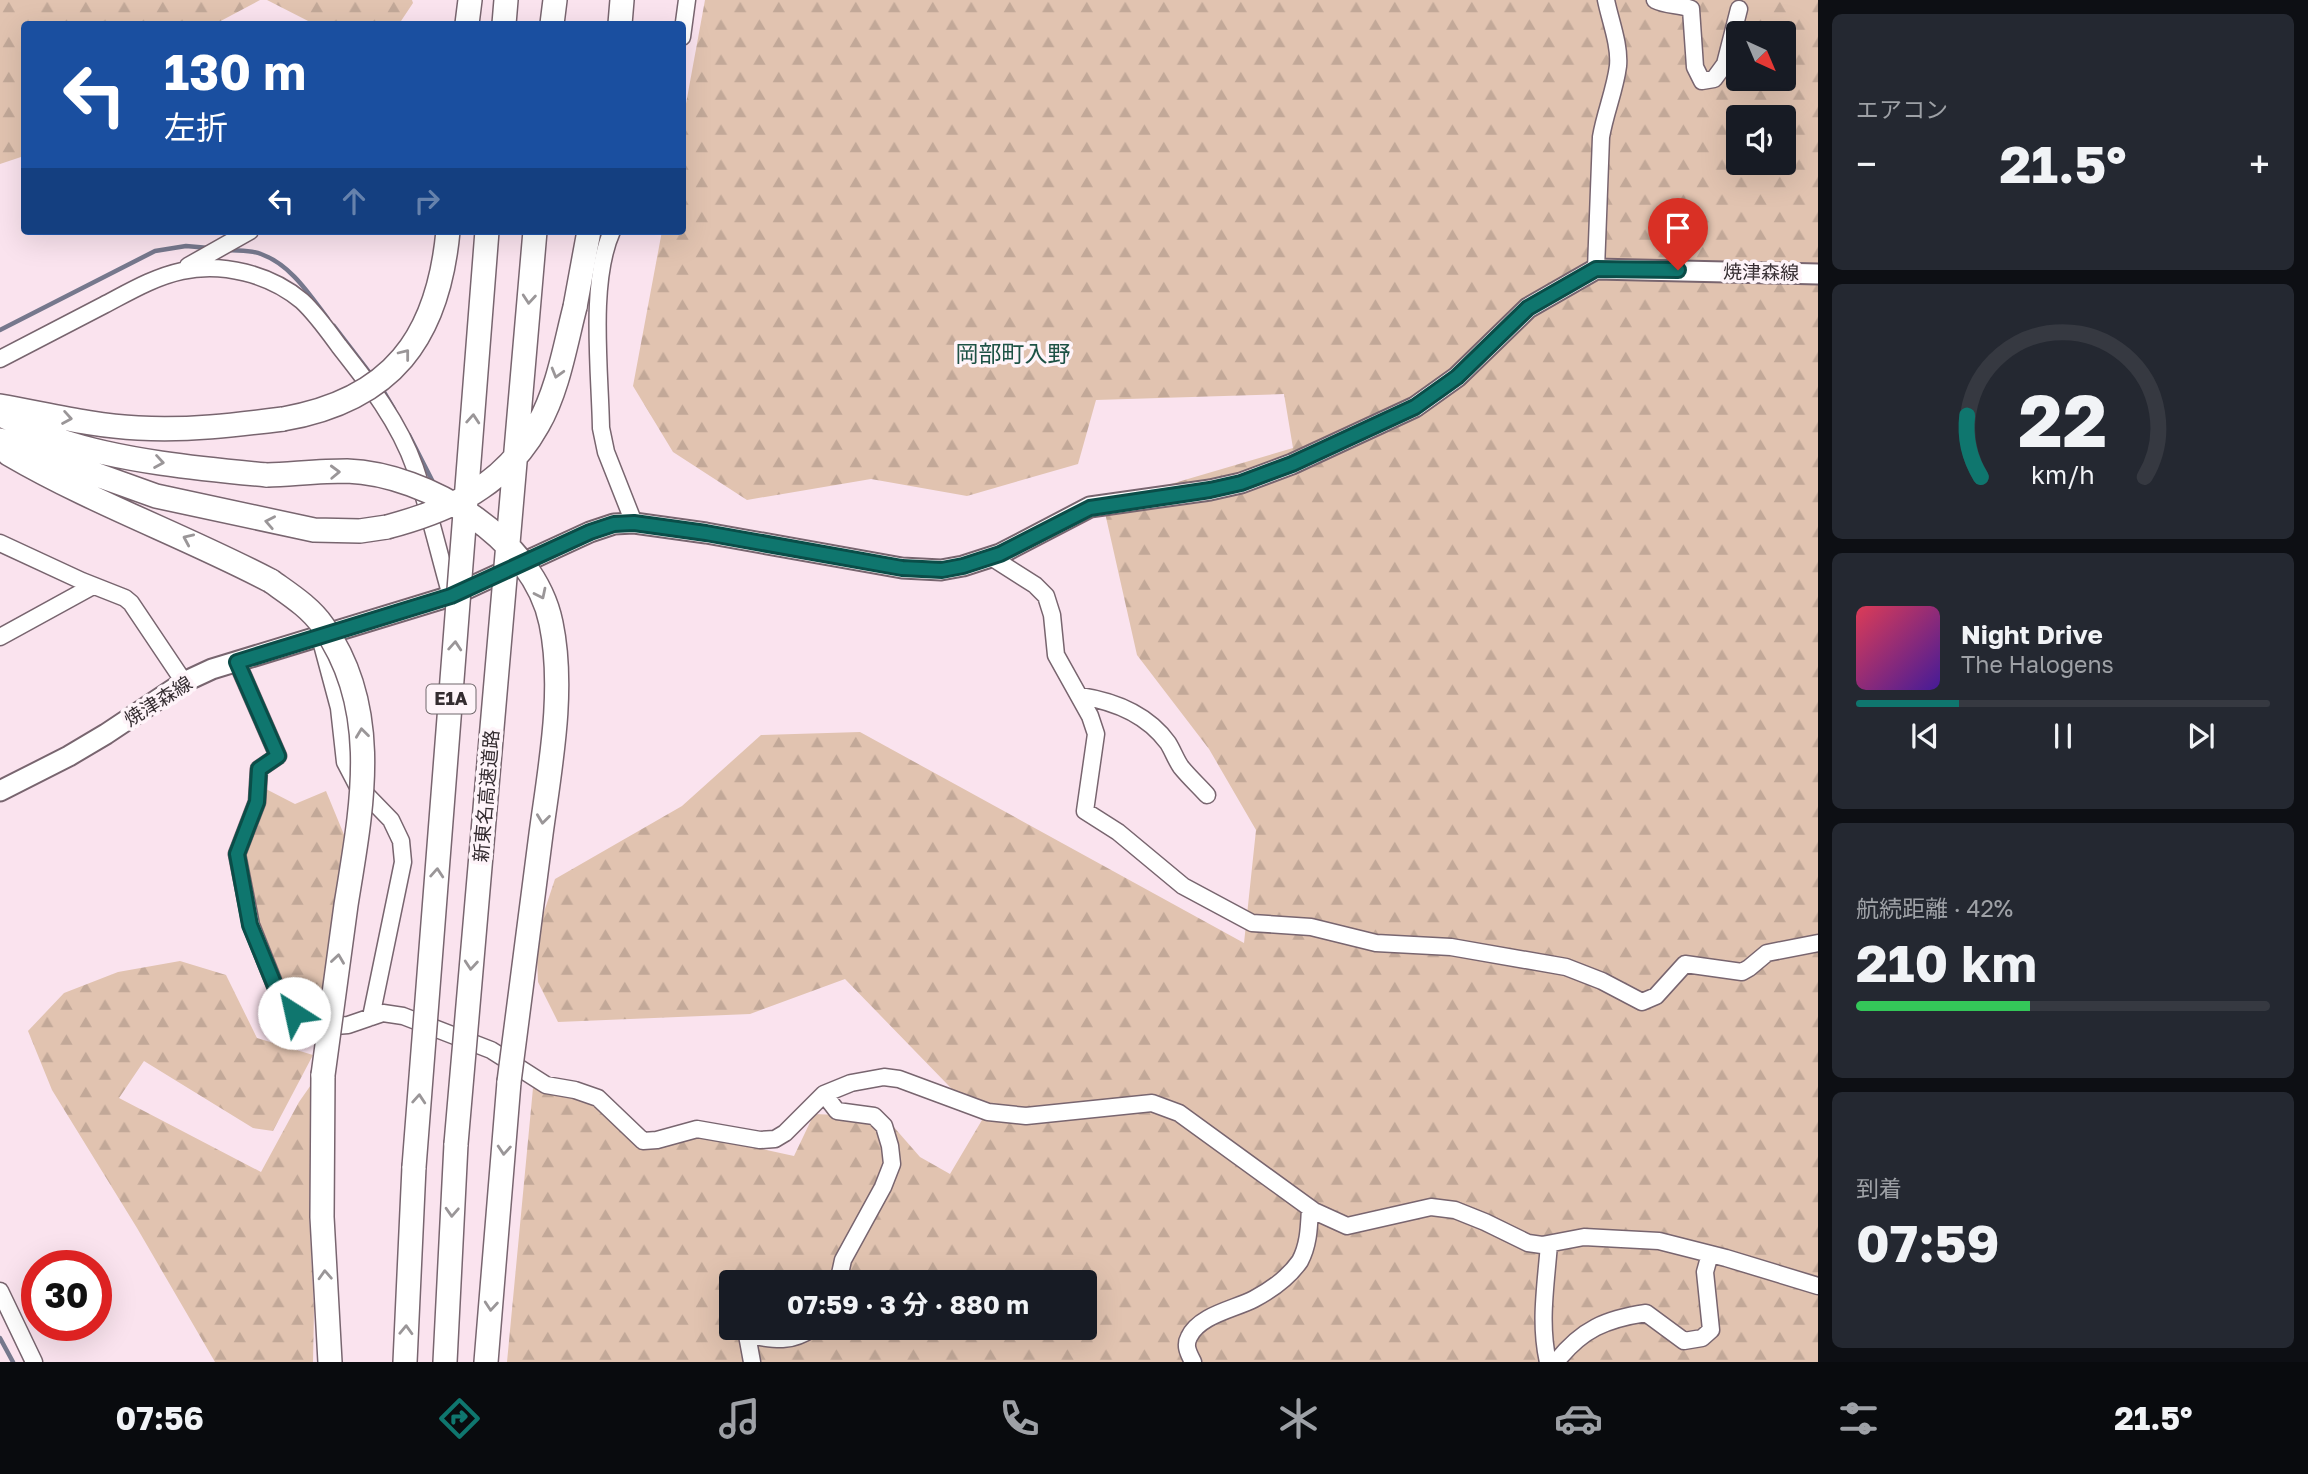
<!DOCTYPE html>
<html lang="ja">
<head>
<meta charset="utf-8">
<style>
	body { margin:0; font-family:"Golos Text","Noto Sans JP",sans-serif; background:#242831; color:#f1f3f6; height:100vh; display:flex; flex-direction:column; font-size:26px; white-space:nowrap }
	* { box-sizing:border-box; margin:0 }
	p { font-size:23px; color:#9ea1a6 }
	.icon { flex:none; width:38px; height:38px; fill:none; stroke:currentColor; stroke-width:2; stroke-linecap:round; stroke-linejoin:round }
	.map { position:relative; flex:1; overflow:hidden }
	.drawer { display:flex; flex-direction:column; gap:14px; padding:14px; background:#0d0f14; width:490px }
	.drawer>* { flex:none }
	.guide { position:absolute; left:21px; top:21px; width:665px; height:214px; border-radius:7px; box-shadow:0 7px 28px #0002; background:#1a4fa0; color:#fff; overflow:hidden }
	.needle { width:46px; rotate:136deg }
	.buttons { position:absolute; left:1726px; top:21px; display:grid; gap:14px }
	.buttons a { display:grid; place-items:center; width:70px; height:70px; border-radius:7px; background:#171b24; box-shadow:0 7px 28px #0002; font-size:35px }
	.speed { position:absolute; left:21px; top:1250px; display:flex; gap:14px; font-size:35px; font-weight:700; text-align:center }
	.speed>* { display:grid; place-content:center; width:91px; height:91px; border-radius:50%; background:#171b24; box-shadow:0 7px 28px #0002; line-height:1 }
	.speed .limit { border:10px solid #d22; background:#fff; color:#111 }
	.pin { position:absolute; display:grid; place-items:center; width:60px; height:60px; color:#fff; margin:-72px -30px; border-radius:50% 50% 50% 0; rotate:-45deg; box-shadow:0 0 7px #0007 }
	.pin .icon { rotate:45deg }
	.me { position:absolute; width:77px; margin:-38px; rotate:325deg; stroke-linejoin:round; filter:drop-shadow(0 0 5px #0008) }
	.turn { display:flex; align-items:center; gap:24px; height:147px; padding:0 28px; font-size:32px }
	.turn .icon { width:91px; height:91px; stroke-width:2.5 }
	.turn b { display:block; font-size:49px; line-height:60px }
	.lanes { display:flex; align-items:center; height:66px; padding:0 28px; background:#0003; justify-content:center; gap:35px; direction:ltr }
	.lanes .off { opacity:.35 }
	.big { font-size:52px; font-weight:700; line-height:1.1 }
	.drawer .card { flex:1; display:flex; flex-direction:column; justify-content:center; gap:10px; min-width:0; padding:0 24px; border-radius:10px; background:#242831 }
	.drawer .dial { align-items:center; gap:0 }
	.dial svg { height:182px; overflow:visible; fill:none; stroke:#363941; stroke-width:7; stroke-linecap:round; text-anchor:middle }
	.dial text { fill:#f1f3f6; stroke:none }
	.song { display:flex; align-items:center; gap:21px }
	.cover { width:84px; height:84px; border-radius:10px; background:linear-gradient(135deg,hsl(350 70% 55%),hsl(260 70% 35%)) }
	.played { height:7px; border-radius:4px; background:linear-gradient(90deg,#0f766e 25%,#363941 25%) }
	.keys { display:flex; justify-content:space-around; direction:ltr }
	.heat { display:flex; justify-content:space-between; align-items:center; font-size:38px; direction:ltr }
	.charge { height:10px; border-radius:5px; background:linear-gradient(90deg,#34c759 42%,#363941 0) }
	.trip { position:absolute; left:719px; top:1270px; width:378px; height:70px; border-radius:7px; background:#171b24; box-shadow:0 7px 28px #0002; font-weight:700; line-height:70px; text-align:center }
	.tab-bar { display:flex; height:112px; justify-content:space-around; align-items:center; background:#090b0e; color:#9ea1a6 }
	.tab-bar .icon { width:49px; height:49px }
	.tab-bar .selected { color:#0f766e }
	.tab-bar b { font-size:32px; color:#f1f3f6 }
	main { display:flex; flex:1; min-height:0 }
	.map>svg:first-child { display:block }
	.forest { fill:url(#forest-firs); fill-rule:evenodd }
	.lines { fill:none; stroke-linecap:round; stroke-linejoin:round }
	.stream { stroke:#76788d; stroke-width:4.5 }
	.minor-casing { stroke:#78656f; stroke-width:19 }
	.major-casing { stroke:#78656f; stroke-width:23 }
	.highway-casing { stroke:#78656f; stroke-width:26 }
	.minor { stroke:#fff; stroke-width:16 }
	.major { stroke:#fff; stroke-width:19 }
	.highway { stroke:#fff; stroke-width:23 }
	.highway-bridge-casing { stroke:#78656f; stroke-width:26; stroke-linecap:butt }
	.highway-bridge { stroke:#fff; stroke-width:23 }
	.oneway { stroke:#9a9698 }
	.route-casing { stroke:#0a4d48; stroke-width:18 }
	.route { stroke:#0f766e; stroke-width:12 }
	.labels { text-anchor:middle; stroke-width:7; stroke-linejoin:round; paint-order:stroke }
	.shield { fill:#fef4f9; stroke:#71686c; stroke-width:2 }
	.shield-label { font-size:18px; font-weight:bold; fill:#342c30 }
	.street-label { font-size:19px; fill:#342c30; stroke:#fef4f9 }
	.quarter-label { font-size:23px; fill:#1d5245; stroke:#fef4f9 }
</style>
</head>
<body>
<main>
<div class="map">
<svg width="1818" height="1362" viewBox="0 0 1818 1362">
	<defs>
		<pattern id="forest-firs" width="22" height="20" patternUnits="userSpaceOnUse" patternTransform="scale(1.75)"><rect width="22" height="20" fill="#e1c3b0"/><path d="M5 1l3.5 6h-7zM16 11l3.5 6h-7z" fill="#c2a898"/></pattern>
	</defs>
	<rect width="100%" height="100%" fill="#fae3ee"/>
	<path class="forest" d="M0 0H260L215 24H24V156L0 164Z
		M267 0H412L413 3 399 24H314Z
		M705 0H1818V1362H507L533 1088 592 1102 639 1146 708 1137 794 1156 814 1114 885 1117 920 1157 950 1174 982 1120 845 979 750 1014 558 1022 538 982 536 936 555 879 682 806 761 735 860 732 1244 943 1256 830 1209 749 1137 655 1103 504 1293 448 1284 394 1096 400 1078 464 967 496 871 479 747 500 673 452 633 386 662 231H682L683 120ZM1738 33H1783V79H1738ZM1738 117H1783V163H1738ZM732 1283H1085V1328H732Z
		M264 788 295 804 326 791 347 842 321 1023 285 996 253 918 241 844Z
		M180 961 226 975 257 1038 313 1055 273 1131 253 1128 144 1061 119 1098 261 1172 299 1102 313 1082 309 1212 314 1309 313 1362H215L137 1228 52 1090 28 1031 64 993 118 972Z"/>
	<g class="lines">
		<path class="stream" d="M228 250C239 251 252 250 261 254 291 265 309 294 328 319
			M334 326 373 377
			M0 330 155 251 186 246 209 248
			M381 387 394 409
			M409 435 435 486
			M0 1338 13 1362"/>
		<defs>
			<path id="minor" d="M1655 0C1667 6 1679 4 1691 9L1695 67 1702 81 1714 79 1725 64 1739 9
				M682 37 687 0
				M612 231C589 282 600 371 601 428L606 452 634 523
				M188 266 250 231
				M1596 269 1601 137C1605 113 1615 90 1618 66 1620 45 1610 20 1606 0
				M0 359C35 341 69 323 104 305 129 292 154 277 182 271 222 262 270 274 302 301 316 314 328 331 339 346 369 384 399 422 415 468 429 510 439 554 451 596
				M0 543 82 581 125 598 131 603 184 682
				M991 557 1035 585 1046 596 1052 615 1056 655 1090 716 1096 734 1085 811 1118 832 1183 886 1252 923 1311 927 1376 943 1451 947 1566 967 1602 981 1642 1002 1656 996 1685 964 1742 972 1749 968 1767 953 1818 943
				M0 637 93 586
				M320 637 339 708 345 762 357 785 391 820 401 841 403 862 371 1017
				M237 662 278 756 259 769 257 802 237 854 251 925 282 1003 307 1023 322 1027 348 1025 383 1013 403 1016 491 1050 546 1085 575 1090 598 1098 643 1141 657 1140 697 1129 760 1140 775 1139 785 1133 824 1094 851 1083 884 1077 899 1079 988 1112 1026 1116 1152 1103 1179 1113 1314 1211 1347 1226 1431 1207 1455 1210 1485 1222 1528 1243 1542 1245 1584 1237 1659 1241 1726 1258 1818 1286
				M1080 696C1113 701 1147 714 1168 743 1173 751 1176 760 1181 767 1189 777 1199 786 1207 795
				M824 1094 837 1111 874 1116 884 1126 890 1146 892 1164 883 1187 843 1260 838 1283
				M0 1291 34 1362
				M752 1362 747 1335C774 1339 789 1344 813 1328
				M1193 1362C1189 1354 1184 1346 1189 1337 1199 1315 1235 1309 1254 1299 1271 1290 1289 1277 1300 1261 1309 1244 1309 1226 1310 1208
				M1548 1362C1539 1323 1546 1284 1549 1244
				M1556 1362C1582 1329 1606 1319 1646 1313L1684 1341 1702 1338 1711 1330 1705 1272 1710 1254"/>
			<path id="major" d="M0 791 69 756 106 734 184 682 212 669 451 596 590 532 614 524 634 523 706 533 902 568 941 570 963 566 1000 554 1090 507 1210 490 1241 483 1292 464 1415 407 1457 377 1528 308 1596 269 1818 274"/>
			<path id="highway" d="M467 24 470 0
				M504 24 506 0
				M552 24 555 0
				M620 24 622 0
				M575 307 589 231
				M0 406C46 414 92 426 138 428 187 431 235 425 283 419
				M3 416C21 424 39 433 58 440 120 461 201 469 267 475
				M0 440 156 496 314 530 360 531 387 527
				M9 454C93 503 185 536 271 581
				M323 1075 322 1217 330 1362
				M405 1362 414 1167
				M445 1362 456 1144
				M486 1362 509 1082"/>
		</defs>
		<use href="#minor" class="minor-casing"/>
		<use href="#major" class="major-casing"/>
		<use href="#highway" class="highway-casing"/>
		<use href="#minor" class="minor"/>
		<use href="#major" class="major"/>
		<use href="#highway" class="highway"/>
		<defs>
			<path id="highway-bridge" d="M283 419C392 400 438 338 448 231
				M267 475C293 474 320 471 347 471 428 474 534 539 551 623 565 690 550 767 541 834 530 917 520 999 509 1082
				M387 527C451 510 504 486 538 425 558 390 565 346 575 307
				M271 581C289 594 310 607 323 626 383 710 361 811 346 905 338 962 331 1018 323 1075
				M456 1144 535 231
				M414 1167 487 231"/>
		</defs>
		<use href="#highway-bridge" class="highway-bridge-casing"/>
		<use href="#highway-bridge" class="highway-bridge"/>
	</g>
	<defs><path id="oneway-chevron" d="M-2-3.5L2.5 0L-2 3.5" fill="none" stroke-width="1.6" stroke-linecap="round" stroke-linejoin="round" transform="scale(1.75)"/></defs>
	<g class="oneway">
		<use href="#oneway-chevron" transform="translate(529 299) rotate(95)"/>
		<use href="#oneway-chevron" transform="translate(405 354) rotate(-52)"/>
		<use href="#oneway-chevron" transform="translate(557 373) rotate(106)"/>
		<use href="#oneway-chevron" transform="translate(67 418) rotate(10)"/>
		<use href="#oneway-chevron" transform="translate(473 419) rotate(-86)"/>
		<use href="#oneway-chevron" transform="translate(159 462) rotate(9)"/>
		<use href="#oneway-chevron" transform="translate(335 472) rotate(-2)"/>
		<use href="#oneway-chevron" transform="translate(270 522) rotate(-169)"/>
		<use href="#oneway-chevron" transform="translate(188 539) rotate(-156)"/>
		<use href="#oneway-chevron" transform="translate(541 594) rotate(64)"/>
		<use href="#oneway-chevron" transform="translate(455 646) rotate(-86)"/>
		<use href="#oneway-chevron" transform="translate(362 733) rotate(-97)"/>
		<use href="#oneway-chevron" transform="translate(543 819) rotate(97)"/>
		<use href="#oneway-chevron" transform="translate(437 873) rotate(-86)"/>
		<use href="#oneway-chevron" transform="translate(338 959) rotate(-82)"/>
		<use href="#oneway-chevron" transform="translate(471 965) rotate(95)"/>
		<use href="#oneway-chevron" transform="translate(419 1099) rotate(-86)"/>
		<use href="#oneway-chevron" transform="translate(504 1150) rotate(94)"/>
		<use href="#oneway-chevron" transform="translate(452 1212) rotate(93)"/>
		<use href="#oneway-chevron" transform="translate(325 1275) rotate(-93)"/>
		<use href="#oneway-chevron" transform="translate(491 1306) rotate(95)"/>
		<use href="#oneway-chevron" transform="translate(406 1330) rotate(-88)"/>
	</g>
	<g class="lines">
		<defs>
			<path id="route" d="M294 1013 282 1003 250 925 237 854 257 802 259 769 278 756 237 662 451 596 590 532 614 524 634 523 706 533 902 568 942 570 963 566 1000 554 1090 508 1210 490 1241 483 1292 464 1415 407 1457 377 1528 308 1596 269 1678 270"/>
		</defs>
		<use href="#route" class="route-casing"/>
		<use href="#route" class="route"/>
	</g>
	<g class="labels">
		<rect class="shield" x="426.5" y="684.5" width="49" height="29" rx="5"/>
		<g class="shield-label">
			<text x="451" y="705">E1A</text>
		</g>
		<g class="street-label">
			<text transform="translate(1761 272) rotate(1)" y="7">焼津森線</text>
			<text transform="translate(158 701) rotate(-32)" y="7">焼津森線</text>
			<text transform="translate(486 796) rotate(-85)" y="7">新東名高速道路</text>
		</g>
		<g class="quarter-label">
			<text x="1013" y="362">岡部町入野</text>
		</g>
	</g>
</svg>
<div class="buttons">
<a><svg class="needle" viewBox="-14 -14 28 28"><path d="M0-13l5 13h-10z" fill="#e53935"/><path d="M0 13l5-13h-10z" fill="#9ea1a6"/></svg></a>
<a><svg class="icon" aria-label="sound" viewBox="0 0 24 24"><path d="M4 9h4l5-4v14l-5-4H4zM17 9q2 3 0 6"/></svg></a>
</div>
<div class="speed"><div class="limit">30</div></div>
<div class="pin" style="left:1678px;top:270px;background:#d93025"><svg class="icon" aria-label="arrive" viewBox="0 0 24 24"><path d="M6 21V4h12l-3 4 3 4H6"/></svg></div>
<svg class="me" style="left:294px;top:1013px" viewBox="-20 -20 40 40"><circle r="19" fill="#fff"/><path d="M0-13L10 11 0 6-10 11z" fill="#0f766e"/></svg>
<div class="trip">07:59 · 3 分 · 880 m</div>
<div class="guide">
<div class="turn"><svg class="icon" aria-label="left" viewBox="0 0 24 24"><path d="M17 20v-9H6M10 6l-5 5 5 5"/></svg><div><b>130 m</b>左折</div></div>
<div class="lanes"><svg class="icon" aria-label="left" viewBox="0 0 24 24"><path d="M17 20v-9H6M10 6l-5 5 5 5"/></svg><svg class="icon off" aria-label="ahead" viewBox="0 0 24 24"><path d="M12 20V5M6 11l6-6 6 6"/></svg><svg class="icon off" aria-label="right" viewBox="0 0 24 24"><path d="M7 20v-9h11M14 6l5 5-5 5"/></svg></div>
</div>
</div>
<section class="drawer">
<div class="card"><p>エアコン</p>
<div class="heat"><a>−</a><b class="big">21.5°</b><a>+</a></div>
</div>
<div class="card dial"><svg viewBox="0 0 100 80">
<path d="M14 69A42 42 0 1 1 86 69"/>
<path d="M14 69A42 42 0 0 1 8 42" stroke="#0f766e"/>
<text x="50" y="56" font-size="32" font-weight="700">22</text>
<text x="50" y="72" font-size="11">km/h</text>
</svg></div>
<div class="card">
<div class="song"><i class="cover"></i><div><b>Night Drive</b><p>The Halogens</p></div></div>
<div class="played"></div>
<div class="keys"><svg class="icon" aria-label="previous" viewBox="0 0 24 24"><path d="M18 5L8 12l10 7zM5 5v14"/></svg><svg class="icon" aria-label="pause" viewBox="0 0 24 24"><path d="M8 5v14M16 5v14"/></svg><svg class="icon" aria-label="next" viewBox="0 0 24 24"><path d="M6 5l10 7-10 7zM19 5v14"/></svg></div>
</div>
<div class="card"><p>航続距離 · 42%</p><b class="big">210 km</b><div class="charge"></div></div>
<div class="card"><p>到着</p><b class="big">07:59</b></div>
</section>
</main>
<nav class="tab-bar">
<b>07:56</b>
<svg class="icon selected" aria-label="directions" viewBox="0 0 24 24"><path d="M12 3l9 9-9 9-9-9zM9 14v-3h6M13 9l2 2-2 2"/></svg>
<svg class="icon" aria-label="music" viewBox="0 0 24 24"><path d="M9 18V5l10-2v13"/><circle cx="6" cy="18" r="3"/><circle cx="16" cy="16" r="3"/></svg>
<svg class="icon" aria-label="phone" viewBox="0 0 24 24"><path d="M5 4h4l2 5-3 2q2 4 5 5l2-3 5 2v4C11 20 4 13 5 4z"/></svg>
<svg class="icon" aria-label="climate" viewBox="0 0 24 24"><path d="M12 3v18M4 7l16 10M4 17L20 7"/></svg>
<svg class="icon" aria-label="car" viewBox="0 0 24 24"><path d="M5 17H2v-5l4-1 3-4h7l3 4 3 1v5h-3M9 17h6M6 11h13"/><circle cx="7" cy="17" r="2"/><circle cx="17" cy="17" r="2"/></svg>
<svg class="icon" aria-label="filters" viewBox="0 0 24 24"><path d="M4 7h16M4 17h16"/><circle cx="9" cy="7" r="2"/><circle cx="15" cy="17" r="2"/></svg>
<b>21.5°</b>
</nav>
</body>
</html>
